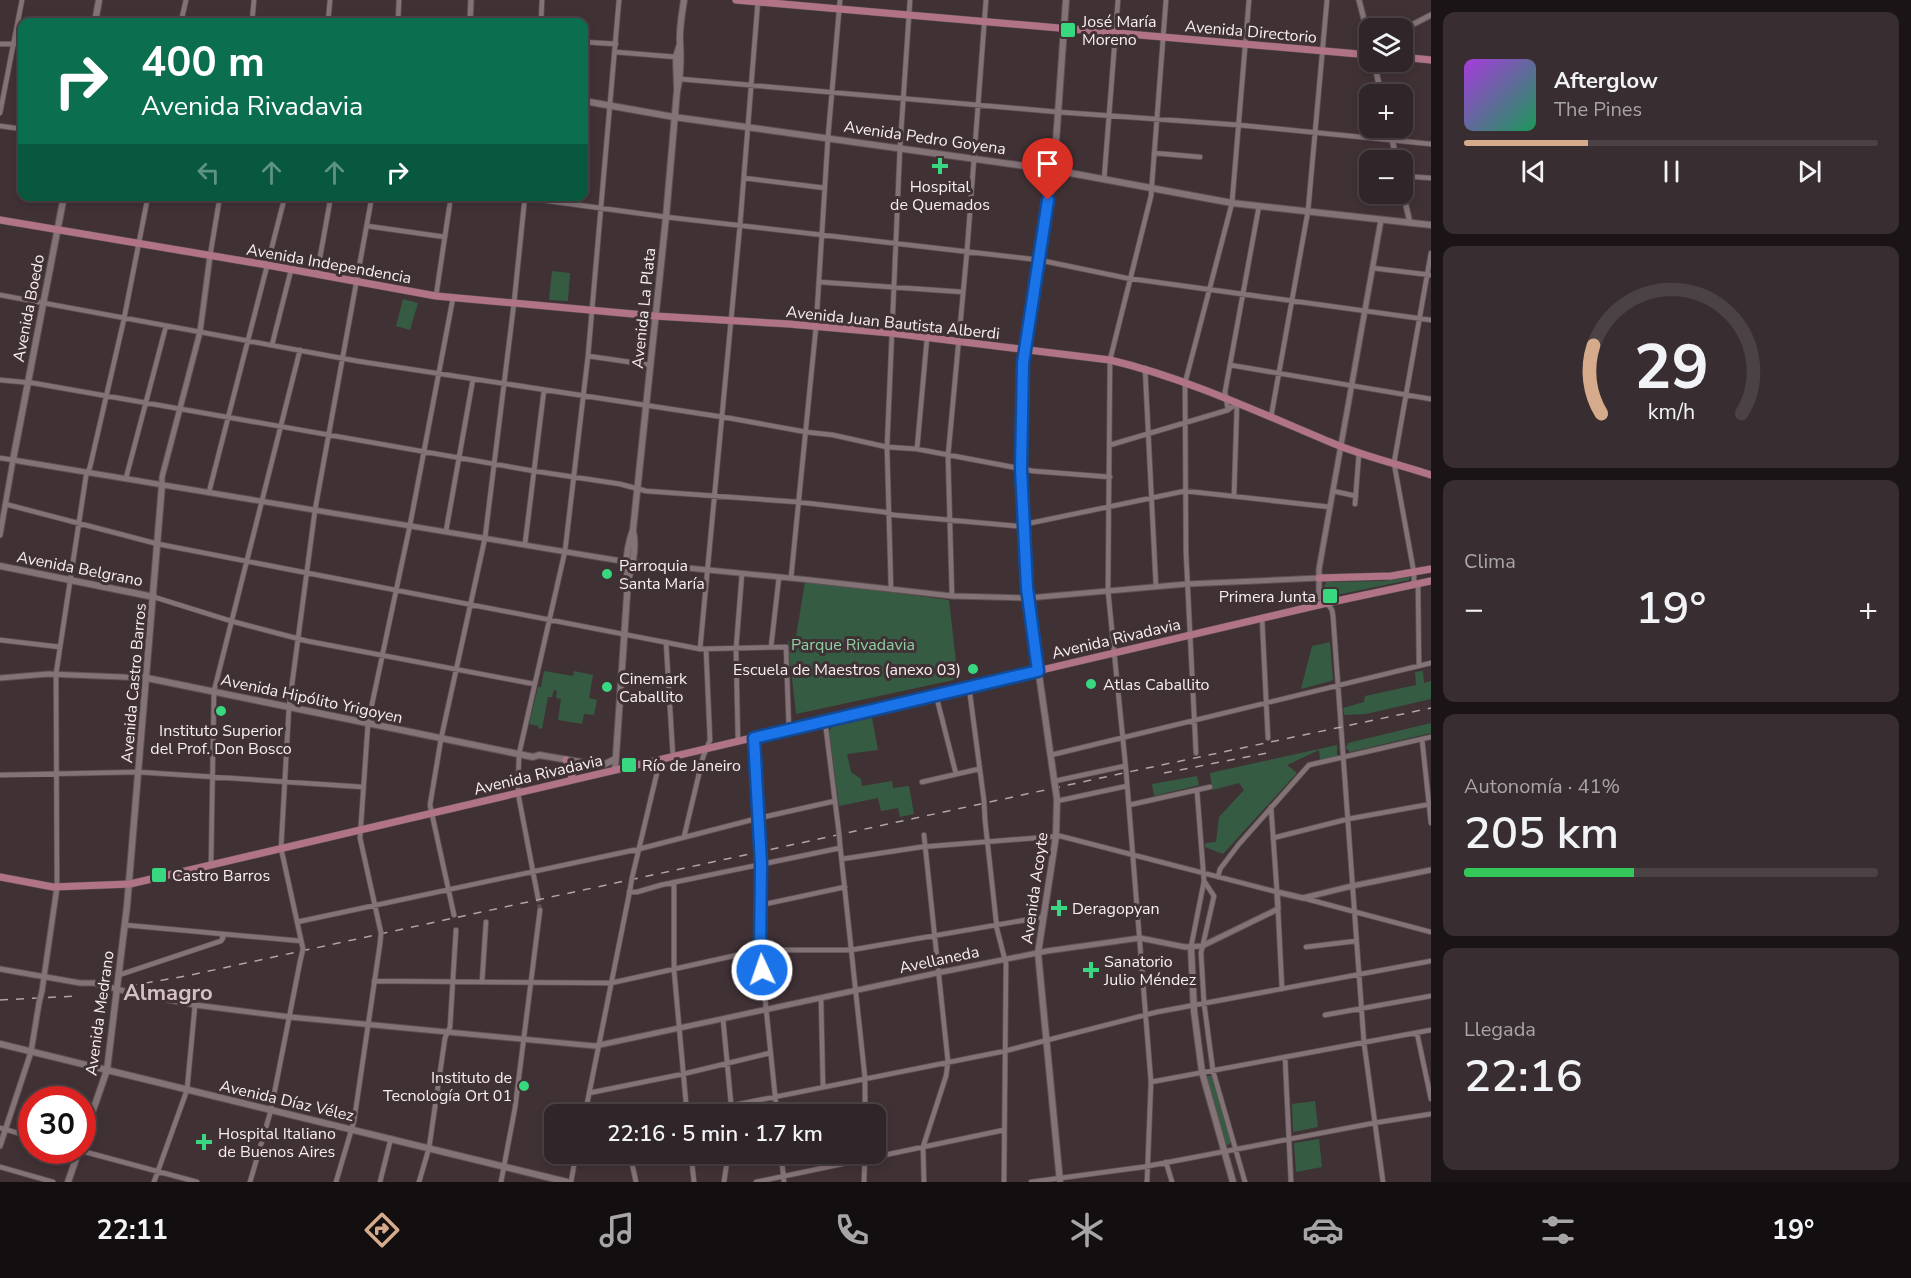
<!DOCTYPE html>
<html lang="es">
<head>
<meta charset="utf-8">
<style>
	body { margin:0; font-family:"Nunito Sans",sans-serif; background:#382d30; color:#f1f3f6; height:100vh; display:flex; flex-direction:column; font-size:22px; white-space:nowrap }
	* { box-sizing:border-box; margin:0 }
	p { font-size:20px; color:#a8a5a8 }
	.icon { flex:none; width:33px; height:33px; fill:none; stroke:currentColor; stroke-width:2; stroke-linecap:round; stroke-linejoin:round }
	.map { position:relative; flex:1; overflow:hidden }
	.drawer { display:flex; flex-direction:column; gap:12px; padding:12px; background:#1a1416; width:480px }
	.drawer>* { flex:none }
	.banner { position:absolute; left:18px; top:18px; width:570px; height:183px; border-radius:12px; box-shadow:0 3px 9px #0003,0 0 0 2px #4b4245; background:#0b6e4f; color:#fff; overflow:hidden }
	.buttons { position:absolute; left:1359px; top:18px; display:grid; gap:12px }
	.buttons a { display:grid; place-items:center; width:54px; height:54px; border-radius:12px; background:#302528; box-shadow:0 3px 9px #0003,0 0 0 2px #4b4245; font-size:30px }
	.speed { position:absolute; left:18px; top:1086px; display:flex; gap:12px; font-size:30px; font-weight:700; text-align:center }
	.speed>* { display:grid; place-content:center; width:78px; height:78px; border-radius:50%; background:#302528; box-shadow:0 3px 9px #0003,0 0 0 2px #4b4245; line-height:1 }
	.speed .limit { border:9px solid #d22; background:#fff; color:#111 }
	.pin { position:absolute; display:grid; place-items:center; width:51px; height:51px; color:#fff; margin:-62px -26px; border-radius:50% 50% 50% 0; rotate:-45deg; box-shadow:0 0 6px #0007 }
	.pin .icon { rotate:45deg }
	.me { position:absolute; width:66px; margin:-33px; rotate:357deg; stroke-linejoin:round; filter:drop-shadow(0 0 4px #0008) }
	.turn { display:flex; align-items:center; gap:21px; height:126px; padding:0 24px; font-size:27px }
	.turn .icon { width:78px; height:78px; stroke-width:2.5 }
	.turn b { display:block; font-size:42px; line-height:51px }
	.lanes { display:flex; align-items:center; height:57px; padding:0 24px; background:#0003; justify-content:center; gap:30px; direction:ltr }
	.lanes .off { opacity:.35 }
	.big { font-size:45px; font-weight:600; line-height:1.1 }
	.drawer .widget { flex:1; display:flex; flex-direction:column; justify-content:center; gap:9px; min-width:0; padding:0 21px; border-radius:12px; background:#382d30 }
	.drawer .dial { align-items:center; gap:0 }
	.dial svg { height:156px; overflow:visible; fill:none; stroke:#4b4245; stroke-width:7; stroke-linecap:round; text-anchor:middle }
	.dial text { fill:#f1f3f6; stroke:none }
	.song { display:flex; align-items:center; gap:18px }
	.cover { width:72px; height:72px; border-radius:9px; background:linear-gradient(135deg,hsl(280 70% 55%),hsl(150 70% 35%)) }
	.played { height:6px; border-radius:3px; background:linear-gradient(90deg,#d6ab8b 30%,#4b4245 30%) }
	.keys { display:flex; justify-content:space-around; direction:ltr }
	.heat { display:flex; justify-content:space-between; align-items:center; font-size:33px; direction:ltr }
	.charge { height:9px; border-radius:4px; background:linear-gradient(90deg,#34c759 41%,#4b4245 0) }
	.trip { position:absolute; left:544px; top:1104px; width:342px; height:60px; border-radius:12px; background:#302528; box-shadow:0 3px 9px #0003,0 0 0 2px #4b4245; font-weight:600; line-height:60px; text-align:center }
	.menu { display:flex; height:96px; justify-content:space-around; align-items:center; background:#130f10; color:#a8a5a8 }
	.menu .icon { width:42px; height:42px }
	.menu .selected { color:#d6ab8b }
	.menu b { font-size:27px; color:#f1f3f6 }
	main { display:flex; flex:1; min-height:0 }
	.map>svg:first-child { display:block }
	.green { fill:#355c42 }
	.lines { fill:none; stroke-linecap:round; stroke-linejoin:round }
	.minor-tunnel { stroke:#5c4d51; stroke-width:4.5; stroke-dasharray:4.5 2; stroke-linecap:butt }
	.minor-casing { stroke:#5d5053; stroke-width:6 }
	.tertiary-casing { stroke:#5d5053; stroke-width:7 }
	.secondary-casing { stroke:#5d5053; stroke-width:8 }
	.primary-casing { stroke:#5d5053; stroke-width:8 }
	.minor { stroke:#837276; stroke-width:4.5 }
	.tertiary { stroke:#837276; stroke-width:5 }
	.secondary { stroke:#837276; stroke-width:6 }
	.primary { stroke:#b17486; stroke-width:7 }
	.rail { stroke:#b0a4a7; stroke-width:1.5; stroke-dasharray:8 8; stroke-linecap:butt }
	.minor-bridge-casing { stroke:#5d5053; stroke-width:6; stroke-linecap:butt }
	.tertiary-bridge-casing { stroke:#5d5053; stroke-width:7; stroke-linecap:butt }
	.secondary-bridge-casing { stroke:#5d5053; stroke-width:8; stroke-linecap:butt }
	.minor-bridge { stroke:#837276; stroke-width:4.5 }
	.tertiary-bridge { stroke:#837276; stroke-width:5 }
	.secondary-bridge { stroke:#837276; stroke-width:6 }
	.route-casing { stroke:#114b97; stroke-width:15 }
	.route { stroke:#1a73e8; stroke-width:10 }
	.poi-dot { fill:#37d880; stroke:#403135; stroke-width:2 }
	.labels { text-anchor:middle; stroke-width:6; stroke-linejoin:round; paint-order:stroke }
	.poi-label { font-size:16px; fill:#f8eef0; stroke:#403135; text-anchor:start }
	.street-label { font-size:16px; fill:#f8eef0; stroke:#403135 }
	.park-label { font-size:16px; fill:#8dd1a3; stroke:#403135 }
	.district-label { font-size:22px; font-weight:bold; fill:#d3c0c4; stroke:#403135 }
</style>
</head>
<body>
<main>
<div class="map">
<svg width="1431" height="1182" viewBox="0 0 1431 1182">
	<rect width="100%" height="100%" fill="#403135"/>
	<path class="green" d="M552 271 570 273 568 301 549 300Z
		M403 299 418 303 410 330 396 326Z
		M1411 577 1409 580 1327 597 1322 593 1326 582 1383 581Z
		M805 581 949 600 958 679 796 714 788 642 796 637Z
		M1330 642 1333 679 1331 681 1301 689 1312 646Z
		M544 671 573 676 574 671 593 675 589 698 597 700 594 715 584 714 582 724 558 720 561 699 556 698 557 691 554 690 552 697H548L542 729 538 728 539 726 529 724 538 687H541Z
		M1423 671 1424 683 1431 681V699L1366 714 1344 715 1343 708 1364 702 1365 696 1416 685 1415 672Z
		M872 718 878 750 847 754 851 772 861 779 862 786 892 781 893 788 909 786 914 814 900 817 898 808 881 811 878 798 839 806 829 731 832 727Z
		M1431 723V733L1350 752 1346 748 1348 743Z
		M1337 745V757L1320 760 1319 750 1287 765 1297 773 1223 854 1205 847V843L1216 842 1219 817 1244 790 1239 783 1212 790 1210 773Z
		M1197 776 1199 785 1154 796 1152 784Z
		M1212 1075 1231 1142 1229 1145 1225 1144 1206 1077Z
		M1315 1101 1318 1127 1293 1132 1292 1104Z
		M1319 1139 1322 1167 1296 1172 1294 1143Z"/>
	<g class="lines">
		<path class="minor-tunnel" d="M538 898 540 910"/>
		<defs>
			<path id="minor" d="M181 22 186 0
				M252 22 254 0
				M328 22 330 0
				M398 22 399 0
				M541 22 542 0
				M584 42 616 44
				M0 44H22
				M615 52 676 57
				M680 79 1058 112 1239 125 1431 144
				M0 113 22 0
				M0 126 22 129
				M1154 153 1200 157
				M1402 176 1431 178
				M744 178 825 188
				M1104 180 1118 0
				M512 196 666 217 1039 260 1126 278 1431 320
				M367 226 445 237
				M210 256 220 196
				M1372 268 1431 275
				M317 274 331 196
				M819 282 963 292
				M0 295 357 361 729 418 806 432 833 435 887 447 917 449 1033 471 1110 477
				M436 296 451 196
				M272 345 291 270
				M588 356 650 365
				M1230 365 1431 399
				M1145 368 1156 587
				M0 380 33 383 534 471 620 484 646 491 798 502 884 512 894 515 1016 526 1185 491 1330 507
				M1228 410 1225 392 1259 206
				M1271 417 1308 211 1327 0
				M1110 445 1228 410 1237 403
				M917 449 927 338
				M0 458 13 460
				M126 478 166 326
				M1333 491 1356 496
				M209 492 285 196
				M1234 496 1237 403
				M5 504 158 544 700 649 786 647 789 731
				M1355 504 1359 453
				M446 531 473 379
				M525 544 544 390
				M791 578 816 327 828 137 840 0
				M1411 585 1414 581V573L1394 463 1431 253
				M1418 585 1419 666
				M891 589 887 447 900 147 910 0
				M952 596 948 456 967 251 986 0
				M154 597 231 621 307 641 534 684
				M1327 603 1332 610 1333 616 1364 1043 1383 1182
				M1262 618 1268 738
				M0 640 60 647
				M666 642 673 757
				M771 647 779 577
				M700 649 740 225 758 0
				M969 687 984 801
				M936 695 956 774
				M825 721 839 833
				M755 738 760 849
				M1422 739 1431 823
				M738 742 736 649 742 573
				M1196 753 1186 553 1185 383 1232 203 1249 0
				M1051 755 1431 663
				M1126 770 1108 591 1110 360 1151 196 1166 0
				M0 775 138 772 363 787
				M1055 781 1125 766
				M922 782 979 769
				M1127 783 1151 1082 1147 1182
				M1057 801 1127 786
				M1129 805 1210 787
				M985 820 997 929 1006 964 1004 1182
				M924 835 948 1062 946 1076 923 1147 924 1182
				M684 837 703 757 710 740 706 649
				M1273 838 1348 819 1431 804
				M840 845 865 1078V1114
				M842 859 921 847 1060 836 1277 892 1271 807
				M761 861 760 950 777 1114
				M211 864 214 691 300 350
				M1218 877 1220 869 1239 844 1309 765 1431 737
				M632 878 660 760
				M1204 881 1214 896 1201 953 1204 1003 1213 1071 1245 1182
				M674 882V970L687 1114
				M57 887 56 674 86 476 90 467 124 319 148 196
				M629 892H637L661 885 840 848
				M538 898 518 793 519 754 565 551 588 356 619 0
				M1303 898 1431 932
				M761 905 845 887
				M1278 909 1282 989
				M454 915 430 805 441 739 485 538 514 303 525 196
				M297 922 639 849 759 818 835 801
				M125 925 301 941
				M381 933 360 838 368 723 410 525 453 298
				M1191 947 1204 881 1197 791
				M1306 947 1356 941
				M303 949 281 848 289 707 315 510 372 196
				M119 975 221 941 223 938 221 934
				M374 981 611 983 760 950H851L1043 917
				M482 982 486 922
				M821 998 823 1087
				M1325 1015 1431 996
				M723 1019 732 1114
				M1417 1033 1431 1099
				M1285 1057 1291 1182
				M1151 1082 1431 1030
				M589 1093 683 1074 770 1053
				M585 1114 630 890
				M689 1114 1005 1051 1157 1012 1431 961
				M0 1128 32 1137
				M78 1150 197 1182
				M630 1154 636 1182
				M691 1154 694 1182
				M781 1154 784 1182
				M1166 1162 1172 1182
				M0 1167 53 1182
				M154 1182 187 1090 195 1005
				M250 1182 271 1110 300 962
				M336 1182 354 1121 380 944
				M380 1182 391 1138
				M419 1182 429 1148 445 1038 450 1027 456 930
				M501 1182 515 1108 540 910
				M571 1182 576 1154
				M724 1182 728 1154
				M756 1182 1004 1130
				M864 1182 865 1154
				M1031 1182 1143 1167 1374 1123 1431 1114"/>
			<path id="tertiary" d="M1359 0 1370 43
				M470 22 471 0
				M1402 30 1431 15
				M1374 62 1381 94
				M1389 128 1397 160
				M1402 188 1410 223
				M162 485V477L200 332 210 256
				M0 535 13 460 627 562 810 580 952 596 1028 598 1187 584 1319 578
				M1327 603 1319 597V569L1381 220
				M0 678 48 674 147 678
				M0 969 80 983H94L124 991 195 1005 290 1017 595 1046 937 973 1047 951 1140 938 1185 947 1202 946 1278 909 1277 892 1303 898 1352 886 1431 870
				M42 991 57 887
				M0 1146 31 1052 39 1003"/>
			<path id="secondary" d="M95 22 99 0
				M133 22 141 21 156 22
				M677 88 676 57 680 44
				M584 101 674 117 1054 170 1232 203 1431 225
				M13 460 64 196
				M0 566 154 597
				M628 580C633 564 637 547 633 531
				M147 678 533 757 539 755 598 765 605 764 615 759
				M615 770 628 581C625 564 627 546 633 530L666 217 677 91C681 75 681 60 680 43 679 29 682 14 684 0
				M1055 786 1028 598 1021 469 1024 350 1054 170 1066 0
				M1057 799 1056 836 1038 953 1060 1182
				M1191 947 1194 1011 1202 1072 1233 1182
				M0 1044 567 1182
				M82 1142 107 1070 127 906 162 485
				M68 1182 79 1150"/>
			<path id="primary" d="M736 0 1370 55
				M1402 57 1431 60
				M0 220 267 265 436 296 655 316 789 324 891 333 1110 360C1186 378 1258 412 1330 442 1362 456 1398 464 1431 475
				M1319 578 1391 576 1431 569
				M566 760 573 768 571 780
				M0 877 53 887 130 884 1327 603 1431 581"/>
		</defs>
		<use href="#minor" class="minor-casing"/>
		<use href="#tertiary" class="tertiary-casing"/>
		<use href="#secondary" class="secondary-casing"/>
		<use href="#primary" class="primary-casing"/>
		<use href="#minor" class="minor"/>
		<use href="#tertiary" class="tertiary"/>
		<use href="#secondary" class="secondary"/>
		<use href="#primary" class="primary"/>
		<path class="rail" d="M1164 773 1267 753
			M129 986 186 976 1119 774 1431 708
			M0 1000 77 996"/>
		<defs>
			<path id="minor-bridge" d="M1126 770 1127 783
				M984 801 985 820
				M839 833 840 845
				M760 849 761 861
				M630 890 632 878
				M380 944 381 933
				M300 962 303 949"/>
			<path id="tertiary-bridge" d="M39 1003 42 991"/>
			<path id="secondary-bridge" d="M1055 786 1057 799"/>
		</defs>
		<use href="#minor-bridge" class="minor-bridge-casing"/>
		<use href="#tertiary-bridge" class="tertiary-bridge-casing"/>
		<use href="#secondary-bridge" class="secondary-bridge-casing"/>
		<use href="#minor-bridge" class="minor-bridge"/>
		<use href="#tertiary-bridge" class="tertiary-bridge"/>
		<use href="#secondary-bridge" class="secondary-bridge"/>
	</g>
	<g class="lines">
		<defs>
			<path id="route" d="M762 970 760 950 761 864 754 738 1038 671 1027 588 1021 469 1023 363 1048 200"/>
		</defs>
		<use href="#route" class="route-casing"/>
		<use href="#route" class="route"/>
	</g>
	<g class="poi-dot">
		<rect x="1060" y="22" width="16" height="16" rx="3"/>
		<path d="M937 157h6v6h6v6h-6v6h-6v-6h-6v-6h6z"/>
		<circle cx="607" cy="574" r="6"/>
		<rect x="1322" y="588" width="16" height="16" rx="3"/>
		<circle cx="973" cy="669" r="6"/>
		<circle cx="1091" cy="684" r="6"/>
		<circle cx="607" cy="687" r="6"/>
		<circle cx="221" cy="711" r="6"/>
		<rect x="621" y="757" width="16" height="16" rx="3"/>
		<rect x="151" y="867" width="16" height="16" rx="3"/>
		<path d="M1056 899h6v6h6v6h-6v6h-6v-6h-6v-6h6z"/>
		<path d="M1088 961h6v6h6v6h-6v6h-6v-6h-6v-6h6z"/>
		<circle cx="524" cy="1086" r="6"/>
		<path d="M201 1133h6v6h6v6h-6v6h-6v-6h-6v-6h6z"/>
	</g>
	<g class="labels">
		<g class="poi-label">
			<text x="1082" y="27">José María<tspan x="1082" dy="18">Moreno</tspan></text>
			<text x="940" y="192" text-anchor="middle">Hospital<tspan x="940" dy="18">de Quemados</tspan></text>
			<text x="619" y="571">Parroquia<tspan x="619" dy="18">Santa María</tspan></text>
			<text x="1316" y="602" text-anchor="end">Primera Junta</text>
			<text x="961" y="675" text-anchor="end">Escuela de Maestros (anexo 03)</text>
			<text x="619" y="684">Cinemark<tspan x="619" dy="18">Caballito</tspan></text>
			<text x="1103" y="690">Atlas Caballito</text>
			<text x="221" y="736" text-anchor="middle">Instituto Superior<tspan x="221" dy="18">del Prof. Don Bosco</tspan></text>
			<text x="642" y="771">Río de Janeiro</text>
			<text x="172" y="881">Castro Barros</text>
			<text x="1072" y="914">Deragopyan</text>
			<text x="1104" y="967">Sanatorio<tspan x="1104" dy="18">Julio Méndez</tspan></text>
			<text x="512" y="1083" text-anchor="end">Instituto de<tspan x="512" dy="18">Tecnología Ort 01</tspan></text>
			<text x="218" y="1139">Hospital Italiano<tspan x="218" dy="18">de Buenos Aires</tspan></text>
		</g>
		<g class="street-label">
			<text transform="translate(1251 31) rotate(5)" y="6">Avenida Directorio</text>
			<text transform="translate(925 137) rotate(8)" y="6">Avenida Pedro Goyena</text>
			<text transform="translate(329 263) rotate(10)" y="6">Avenida Independencia</text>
			<text transform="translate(28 308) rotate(-79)" y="6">Avenida Boedo</text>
			<text transform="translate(643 308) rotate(-84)" y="6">Avenida La Plata</text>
			<text transform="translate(893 322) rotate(6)" y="6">Avenida Juan Bautista Alberdi</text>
			<text transform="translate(80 568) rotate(11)" y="6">Avenida Belgrano</text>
			<text transform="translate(1116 638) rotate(-13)" y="6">Avenida Rivadavia</text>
			<text transform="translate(133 683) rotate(-85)" y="6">Avenida Castro Barros</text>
			<text transform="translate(312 698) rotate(12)" y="6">Avenida Hipólito Yrigoyen</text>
			<text transform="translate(538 774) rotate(-13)" y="6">Avenida Rivadavia</text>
			<text transform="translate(1034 888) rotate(-82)" y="6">Avenida Acoyte</text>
			<text transform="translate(939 959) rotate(-12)" y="6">Avellaneda</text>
			<text transform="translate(99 1013) rotate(-82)" y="6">Avenida Medrano</text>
			<text transform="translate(287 1100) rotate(13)" y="6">Avenida Díaz Vélez</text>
		</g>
		<g class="park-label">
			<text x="853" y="650">Parque Rivadavia</text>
		</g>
		<g class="district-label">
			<text x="168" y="1000">Almagro</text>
		</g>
	</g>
</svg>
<div class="buttons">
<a><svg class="icon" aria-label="layers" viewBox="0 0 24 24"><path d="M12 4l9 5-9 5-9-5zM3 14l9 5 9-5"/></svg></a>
<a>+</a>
<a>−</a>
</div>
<div class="speed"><div class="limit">30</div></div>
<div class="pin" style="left:1048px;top:200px;background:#d93025"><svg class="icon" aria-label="arrive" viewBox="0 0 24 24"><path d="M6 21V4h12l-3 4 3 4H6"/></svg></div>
<svg class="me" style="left:762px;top:970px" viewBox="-20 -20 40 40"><circle r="17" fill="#1a73e8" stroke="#fff" stroke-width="3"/><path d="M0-11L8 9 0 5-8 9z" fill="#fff"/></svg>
<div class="trip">22:16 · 5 min · 1.7 km</div>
<div class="banner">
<div class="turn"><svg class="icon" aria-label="right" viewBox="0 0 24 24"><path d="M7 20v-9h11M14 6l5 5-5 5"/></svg><div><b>400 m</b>Avenida Rivadavia</div></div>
<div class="lanes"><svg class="icon off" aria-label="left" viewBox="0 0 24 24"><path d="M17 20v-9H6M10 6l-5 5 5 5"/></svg><svg class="icon off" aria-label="ahead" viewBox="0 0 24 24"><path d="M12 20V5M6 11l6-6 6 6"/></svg><svg class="icon off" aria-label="ahead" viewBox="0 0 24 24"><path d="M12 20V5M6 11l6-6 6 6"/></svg><svg class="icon" aria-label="right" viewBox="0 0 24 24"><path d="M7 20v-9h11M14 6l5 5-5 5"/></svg></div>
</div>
</div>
<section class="drawer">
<div class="widget">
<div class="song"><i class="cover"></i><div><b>Afterglow</b><p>The Pines</p></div></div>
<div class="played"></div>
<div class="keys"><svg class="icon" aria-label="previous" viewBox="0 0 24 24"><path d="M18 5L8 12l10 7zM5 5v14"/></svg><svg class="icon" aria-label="pause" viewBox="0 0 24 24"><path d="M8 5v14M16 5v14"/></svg><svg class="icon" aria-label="next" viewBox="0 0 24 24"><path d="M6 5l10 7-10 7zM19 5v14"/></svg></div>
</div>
<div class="widget dial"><svg viewBox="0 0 100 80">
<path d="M14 69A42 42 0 1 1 86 69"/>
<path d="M14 69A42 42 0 0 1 10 34" stroke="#d6ab8b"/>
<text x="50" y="56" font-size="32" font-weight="700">29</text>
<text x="50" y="72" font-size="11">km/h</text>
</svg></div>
<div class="widget"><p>Clima</p>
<div class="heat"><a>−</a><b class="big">19°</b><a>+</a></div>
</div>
<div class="widget"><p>Autonomía · 41%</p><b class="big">205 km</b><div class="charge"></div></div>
<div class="widget"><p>Llegada</p><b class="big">22:16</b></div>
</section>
</main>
<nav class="menu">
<b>22:11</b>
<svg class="icon selected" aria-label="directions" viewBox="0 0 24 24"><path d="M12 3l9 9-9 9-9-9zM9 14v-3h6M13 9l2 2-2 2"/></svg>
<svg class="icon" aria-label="music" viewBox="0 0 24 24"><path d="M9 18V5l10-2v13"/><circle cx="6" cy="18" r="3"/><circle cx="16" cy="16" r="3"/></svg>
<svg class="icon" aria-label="phone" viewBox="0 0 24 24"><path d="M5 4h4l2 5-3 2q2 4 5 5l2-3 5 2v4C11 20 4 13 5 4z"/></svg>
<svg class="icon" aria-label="climate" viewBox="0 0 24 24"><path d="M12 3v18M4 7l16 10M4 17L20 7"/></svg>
<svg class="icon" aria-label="car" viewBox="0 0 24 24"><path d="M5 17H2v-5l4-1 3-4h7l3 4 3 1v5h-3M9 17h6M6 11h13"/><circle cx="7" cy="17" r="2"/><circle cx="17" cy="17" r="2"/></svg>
<svg class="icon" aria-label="filters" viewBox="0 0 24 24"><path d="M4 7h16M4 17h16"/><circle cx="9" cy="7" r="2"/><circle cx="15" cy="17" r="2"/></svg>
<b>19°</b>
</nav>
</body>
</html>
